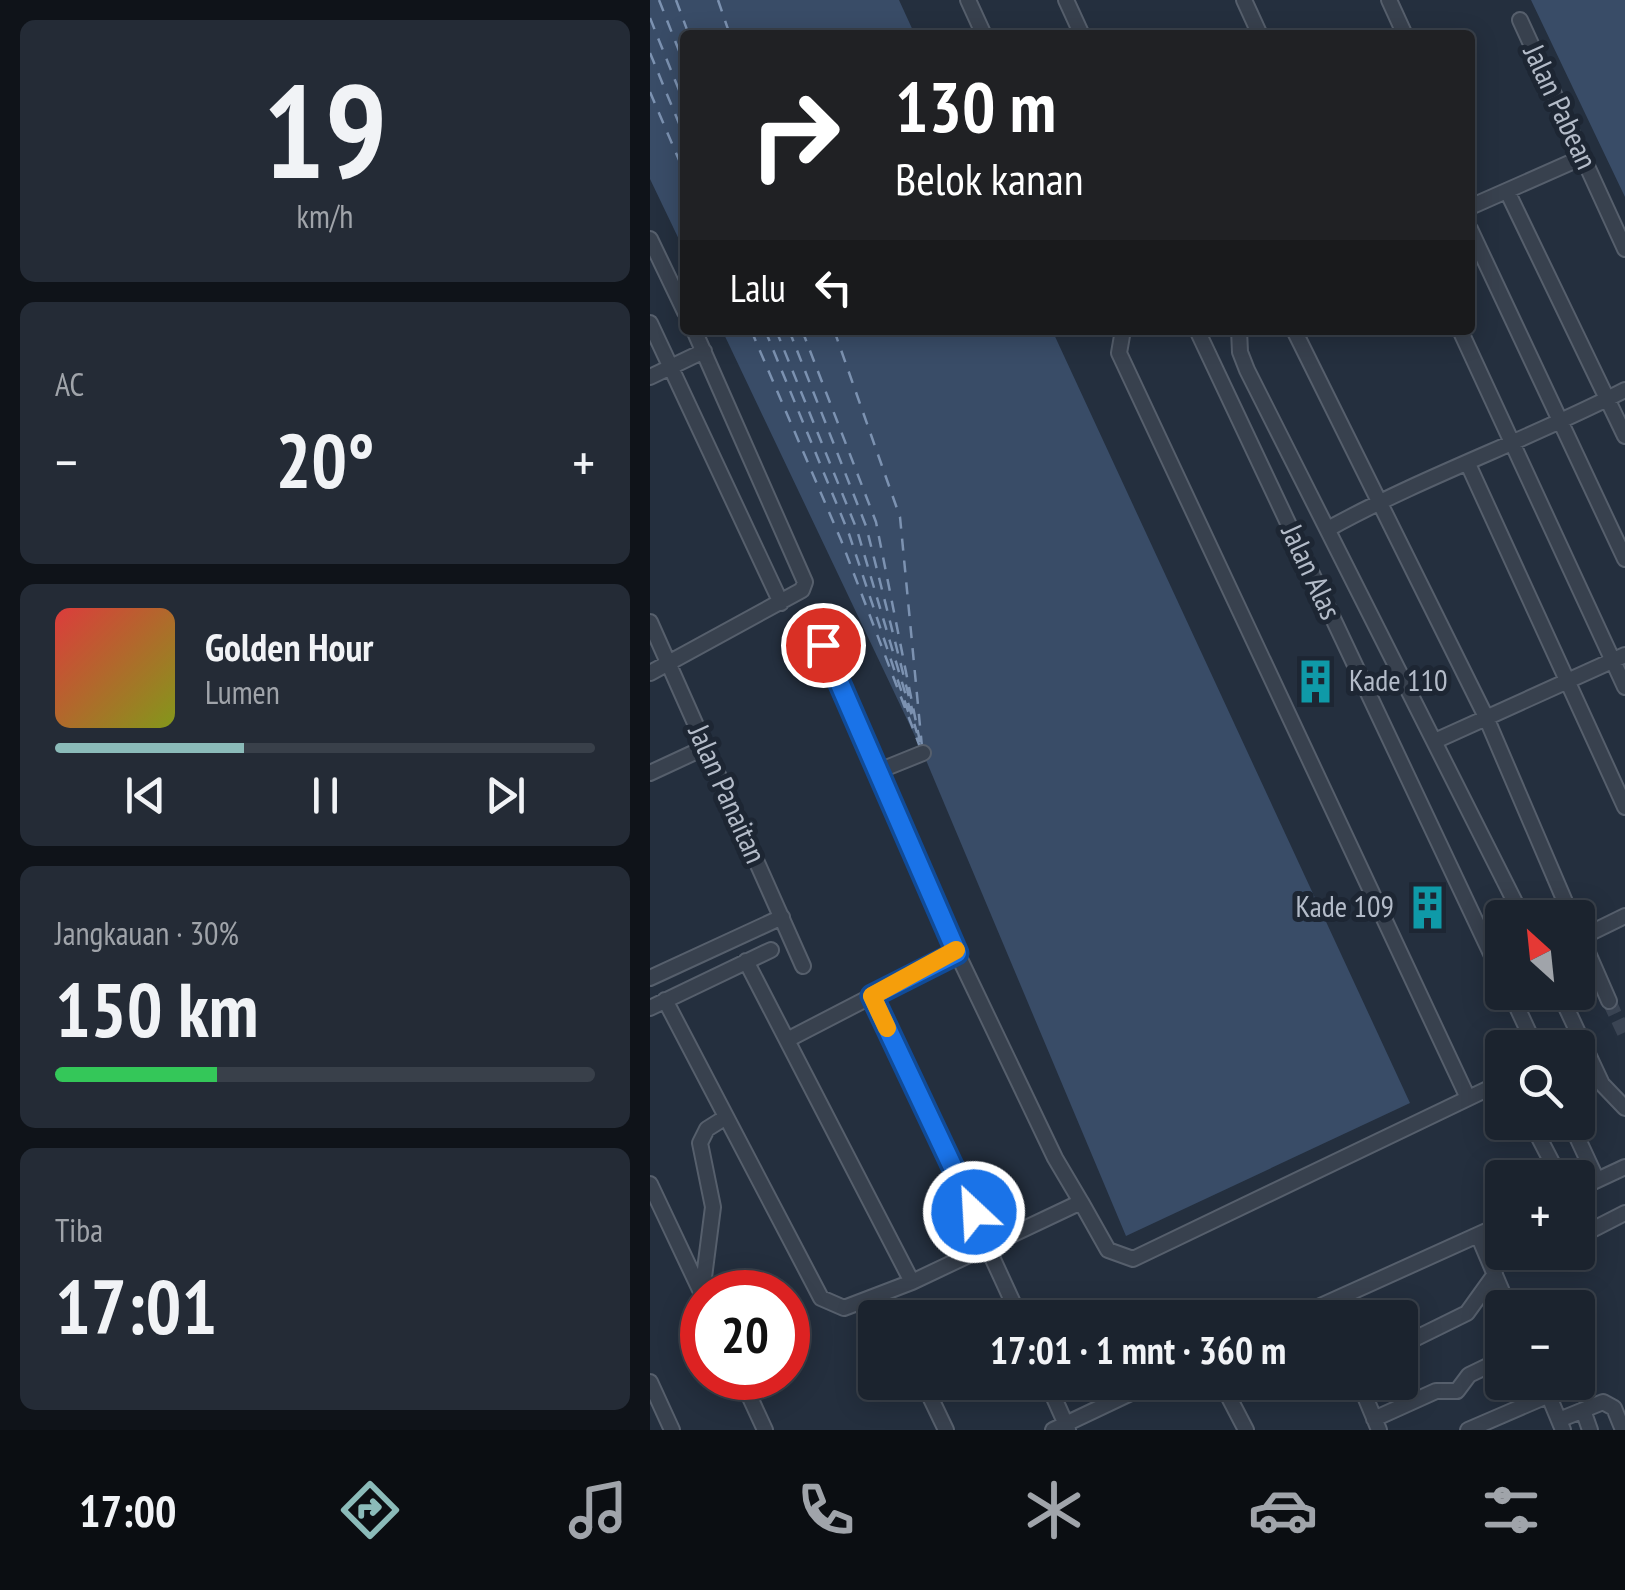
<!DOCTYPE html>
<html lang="id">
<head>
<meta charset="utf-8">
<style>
	body { margin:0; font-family:"PT Sans Narrow",sans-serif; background:#242b36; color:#f1f3f6; height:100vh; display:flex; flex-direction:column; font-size:38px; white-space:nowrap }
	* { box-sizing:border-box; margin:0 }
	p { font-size:32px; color:#a0a4aa }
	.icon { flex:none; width:55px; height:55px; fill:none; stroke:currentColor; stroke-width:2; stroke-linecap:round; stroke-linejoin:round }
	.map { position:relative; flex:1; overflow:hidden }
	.side { display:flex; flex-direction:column; gap:20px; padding:20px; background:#0f1319; width:650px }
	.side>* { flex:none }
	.top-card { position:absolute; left:30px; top:30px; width:795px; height:305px; border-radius:10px; box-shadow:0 5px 25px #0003,0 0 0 2px #39404a; background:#202124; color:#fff; overflow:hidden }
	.needle { width:65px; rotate:333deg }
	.tools { position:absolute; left:835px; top:900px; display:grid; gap:20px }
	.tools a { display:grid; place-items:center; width:110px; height:110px; border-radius:10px; background:#1b232e; box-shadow:0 5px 25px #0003,0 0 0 2px #39404a; font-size:50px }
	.speed { position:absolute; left:30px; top:1270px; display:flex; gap:20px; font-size:50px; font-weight:700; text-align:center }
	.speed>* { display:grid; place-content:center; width:130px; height:130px; border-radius:50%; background:#1b232e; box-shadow:0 5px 25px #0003,0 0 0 2px #39404a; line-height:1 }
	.speed .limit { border:15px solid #d22; background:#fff; color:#111 }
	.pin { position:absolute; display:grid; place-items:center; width:85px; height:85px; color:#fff; margin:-42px; border:5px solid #fff; border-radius:50%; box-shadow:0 2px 10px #0007 }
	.me { position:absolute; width:110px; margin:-55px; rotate:335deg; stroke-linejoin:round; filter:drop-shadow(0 0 8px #0008) }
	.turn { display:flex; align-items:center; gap:35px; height:210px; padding:0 50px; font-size:45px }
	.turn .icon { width:130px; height:130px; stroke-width:2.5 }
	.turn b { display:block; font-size:70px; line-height:85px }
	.then { display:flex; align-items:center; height:95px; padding:0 50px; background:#0003; gap:20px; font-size:38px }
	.big { font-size:75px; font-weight:700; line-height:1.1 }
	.side .tile { flex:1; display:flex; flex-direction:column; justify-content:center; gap:15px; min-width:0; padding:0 35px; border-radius:15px; background:#242b36 }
	.side .dial { align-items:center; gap:0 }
	.dial b { font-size:130px; line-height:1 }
	.song { display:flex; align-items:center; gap:30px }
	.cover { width:120px; height:120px; border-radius:15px; background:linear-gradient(135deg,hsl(0 70% 55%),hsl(70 70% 35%)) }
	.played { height:10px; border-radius:5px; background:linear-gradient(90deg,#8bbbb9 35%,#39404a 35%) }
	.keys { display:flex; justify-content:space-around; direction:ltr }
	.heat { display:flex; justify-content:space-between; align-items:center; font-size:55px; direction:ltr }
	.charge { height:15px; border-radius:8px; background:linear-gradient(90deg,#34c759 30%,#39404a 0) }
	.trip { position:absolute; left:208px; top:1300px; width:560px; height:100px; border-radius:10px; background:#1b232e; box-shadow:0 5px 25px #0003,0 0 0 2px #39404a; font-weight:700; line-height:100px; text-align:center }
	.tabs { display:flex; height:160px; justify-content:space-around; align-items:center; background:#0b0e12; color:#a0a4aa }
	.tabs .icon { width:70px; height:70px }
	.tabs .selected { color:#8bbbb9 }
	.tabs b { font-size:45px; color:#f1f3f6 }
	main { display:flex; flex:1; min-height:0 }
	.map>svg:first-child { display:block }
	.water { fill:#394c67 }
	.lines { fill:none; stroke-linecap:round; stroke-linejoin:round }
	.ferry { stroke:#7c92b1; stroke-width:2.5; stroke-dasharray:12 10; stroke-linecap:butt }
	.minor-tunnel { stroke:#3a4453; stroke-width:14; stroke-dasharray:14 7; stroke-linecap:butt }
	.minor-casing { stroke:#565f6c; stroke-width:18 }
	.minor { stroke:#38414e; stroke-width:14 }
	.route-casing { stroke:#114b97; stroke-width:25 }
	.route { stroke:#1a73e8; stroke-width:18 }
	.slow { stroke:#f59e0b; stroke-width:18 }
	.labels { text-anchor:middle; stroke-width:10; stroke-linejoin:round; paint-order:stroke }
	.street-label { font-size:30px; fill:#b4bcc9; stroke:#1d2633 }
	.poi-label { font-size:30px; fill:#b4bcc9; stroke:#1d2633; text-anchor:start }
</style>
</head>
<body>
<main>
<section class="side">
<div class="tile dial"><b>19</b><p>km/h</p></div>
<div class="tile"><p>AC</p>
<div class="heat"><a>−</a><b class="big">20°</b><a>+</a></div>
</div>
<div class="tile">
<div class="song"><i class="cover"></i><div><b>Golden Hour</b><p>Lumen</p></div></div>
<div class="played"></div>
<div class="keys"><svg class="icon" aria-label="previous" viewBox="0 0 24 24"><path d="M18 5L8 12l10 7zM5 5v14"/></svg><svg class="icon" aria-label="pause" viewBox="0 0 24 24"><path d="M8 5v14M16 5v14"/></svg><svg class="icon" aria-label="next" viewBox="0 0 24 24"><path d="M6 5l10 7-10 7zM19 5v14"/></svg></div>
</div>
<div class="tile"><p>Jangkauan · 30%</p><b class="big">150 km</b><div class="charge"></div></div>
<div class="tile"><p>Tiba</p><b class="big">17:01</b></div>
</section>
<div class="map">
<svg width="975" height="1430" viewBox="0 0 975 1430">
	<rect width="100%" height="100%" fill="#242f3e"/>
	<path class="water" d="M0 0H249L265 35H35V252L0 179Z
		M881 0H975V197Z
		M72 330H402L760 1103 476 1236 273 753Z"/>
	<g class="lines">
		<path class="ferry" d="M9 0 35 66
			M26 0 39 35
			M68 0 80 35
			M0 18 35 105
			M0 53 35 138
			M0 92 35 174
			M101 330 191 540 270 747
			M115 330 199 534 259 714
			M126 330 207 530 267 733
			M139 330 216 526 263 713
			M152 330 226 522 270 742
			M184 330 250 517 272 747"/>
		<path class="minor-tunnel" d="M959 1001 975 1035"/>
		<defs>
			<path id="minor" d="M318 0 334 35
				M416 0 432 35
				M594 0 610 35
				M739 0 755 35
				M870 20 975 249
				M857 191 975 436
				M820 207 933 157
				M820 229 975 559
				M0 239 35 312
				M0 323 131 603
				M473 330 469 353 818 1098
				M547 330 852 977
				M589 330 590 352 597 370 873 918
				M644 330 835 715 922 918
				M810 330 975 687
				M0 377 54 351
				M818 464 975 807
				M678 529C774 476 878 440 975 390
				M0 622 153 966
				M173 645 307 953 222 996 370 1318
				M0 673 152 590 155 582 44 330
				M785 741 975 655
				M231 770 273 753
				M0 773 56 747
				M928 930 959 1001
				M928 939 975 916
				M0 978 132 917
				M860 992 886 1048
				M909 992 952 1084 975 1108
				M15 1000 171 1298 194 1308 262 1282 96 961
				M0 1008 121 950
				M137 1040 222 996
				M920 1122 947 1180
				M883 1126 910 1178
				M0 1184 51 1292
				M928 1189 975 1167
				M431 1202 458 1250 483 1259 852 1082
				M828 1235 859 1308
				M930 1236 975 1213
				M262 1282 431 1202 405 1158 307 953
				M52 1293 63 1207 50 1143 57 1129 76 1117
				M644 1318 852 1224
				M750 1346 817 1313 845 1274
				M91 1378 115 1430
				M0 1382 22 1430
				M273 1382 296 1430
				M397 1382 418 1429
				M571 1382 596 1430
				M709 1382 729 1430
				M893 1382 913 1430
				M629 1383 631 1382
				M933 1410 940 1430
				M724 1419 786 1391H807L819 1375 852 1359
				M909 1420 953 1402 964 1408 973 1430
				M403 1430 504 1382
				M818 1430 899 1395"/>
		</defs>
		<use href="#minor" class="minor-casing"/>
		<use href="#minor" class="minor"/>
	</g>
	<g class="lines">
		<defs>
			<path id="route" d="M173 645 307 953 222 996 324 1212"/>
		</defs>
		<use href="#route" class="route-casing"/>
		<use href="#route" class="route"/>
		<path class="slow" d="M237 1028 222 996 306 950"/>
	</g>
	<defs>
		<symbol id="building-bare" viewBox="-9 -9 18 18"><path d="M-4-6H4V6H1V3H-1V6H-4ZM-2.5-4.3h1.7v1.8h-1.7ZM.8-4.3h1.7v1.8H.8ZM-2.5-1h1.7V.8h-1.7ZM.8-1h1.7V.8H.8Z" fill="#0f9aa8" stroke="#1d2633" stroke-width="2.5" paint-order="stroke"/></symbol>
	</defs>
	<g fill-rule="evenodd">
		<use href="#building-bare" x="634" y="650" width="63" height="63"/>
		<use href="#building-bare" x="746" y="876" width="63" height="63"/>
	</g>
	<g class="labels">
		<g class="street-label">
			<text transform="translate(910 107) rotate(65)" y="10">Jalan Pabean</text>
			<text transform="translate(661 572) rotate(65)" y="10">Jalan Alas</text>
			<text transform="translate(77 794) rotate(66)" y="10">Jalan Panaitan</text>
		</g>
		<g class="poi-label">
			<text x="699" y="691">Kade 110</text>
			<text x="744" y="917" text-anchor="end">Kade 109</text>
		</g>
	</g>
</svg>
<div class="tools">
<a><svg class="needle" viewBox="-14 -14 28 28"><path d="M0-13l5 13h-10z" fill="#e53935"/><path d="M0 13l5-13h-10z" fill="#a0a4aa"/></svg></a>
<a><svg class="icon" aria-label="search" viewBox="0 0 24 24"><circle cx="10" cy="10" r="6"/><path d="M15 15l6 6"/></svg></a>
<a>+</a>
<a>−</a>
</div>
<div class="speed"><div class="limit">20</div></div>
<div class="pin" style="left:173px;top:645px;background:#d93025"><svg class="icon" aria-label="arrive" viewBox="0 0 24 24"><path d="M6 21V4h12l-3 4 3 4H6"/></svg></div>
<svg class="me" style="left:324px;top:1212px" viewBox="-20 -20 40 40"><circle r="17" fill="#1a73e8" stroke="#fff" stroke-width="3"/><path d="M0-11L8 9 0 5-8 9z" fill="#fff"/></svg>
<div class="trip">17:01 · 1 mnt · 360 m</div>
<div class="top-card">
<div class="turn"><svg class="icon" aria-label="right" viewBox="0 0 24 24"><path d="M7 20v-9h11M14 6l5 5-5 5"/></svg><div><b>130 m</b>Belok kanan</div></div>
<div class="then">Lalu<svg class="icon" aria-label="left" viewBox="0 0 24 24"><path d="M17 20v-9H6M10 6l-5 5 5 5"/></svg></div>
</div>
</div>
</main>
<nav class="tabs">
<b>17:00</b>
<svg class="icon selected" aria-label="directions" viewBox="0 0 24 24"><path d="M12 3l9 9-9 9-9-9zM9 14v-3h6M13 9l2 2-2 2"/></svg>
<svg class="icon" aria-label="music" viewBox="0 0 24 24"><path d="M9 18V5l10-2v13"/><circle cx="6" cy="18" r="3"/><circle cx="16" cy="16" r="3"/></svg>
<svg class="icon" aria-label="phone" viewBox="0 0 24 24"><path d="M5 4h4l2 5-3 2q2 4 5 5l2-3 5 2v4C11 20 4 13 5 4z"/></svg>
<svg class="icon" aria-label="climate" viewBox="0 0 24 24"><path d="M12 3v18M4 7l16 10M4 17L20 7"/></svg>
<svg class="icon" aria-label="car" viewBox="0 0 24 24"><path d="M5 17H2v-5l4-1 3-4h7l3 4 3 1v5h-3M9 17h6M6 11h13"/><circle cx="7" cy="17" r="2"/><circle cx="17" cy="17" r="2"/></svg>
<svg class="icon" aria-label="filters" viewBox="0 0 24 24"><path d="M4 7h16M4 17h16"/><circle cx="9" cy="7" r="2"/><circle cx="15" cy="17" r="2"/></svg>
</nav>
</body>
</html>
